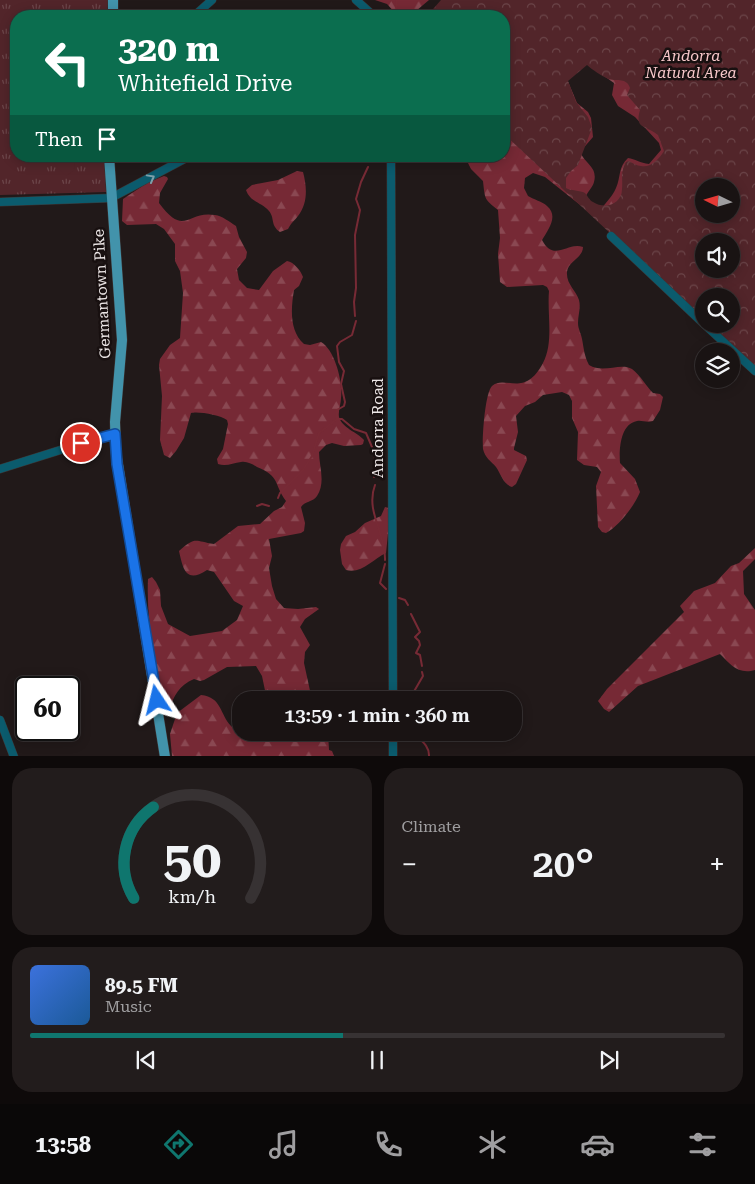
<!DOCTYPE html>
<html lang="en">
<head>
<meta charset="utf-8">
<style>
	body { margin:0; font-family:"Roboto Serif",serif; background:#221c1c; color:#f1f3f6; height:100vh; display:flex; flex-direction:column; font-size:19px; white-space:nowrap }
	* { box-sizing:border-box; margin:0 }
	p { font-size:16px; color:#9f9ea0 }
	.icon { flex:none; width:28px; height:28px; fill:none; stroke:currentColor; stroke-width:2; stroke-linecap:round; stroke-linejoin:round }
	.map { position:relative; height:756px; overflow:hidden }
	.sheet { display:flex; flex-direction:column; gap:12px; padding:12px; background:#0e0a0a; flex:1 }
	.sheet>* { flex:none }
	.hud { position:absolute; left:10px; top:10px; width:500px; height:152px; border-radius:20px; box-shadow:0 2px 12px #0003,0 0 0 1px #373233; background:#0b6e4f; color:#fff; overflow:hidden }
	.needle { width:32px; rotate:275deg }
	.controls { position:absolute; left:695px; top:178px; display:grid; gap:10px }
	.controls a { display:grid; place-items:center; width:45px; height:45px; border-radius:50%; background:#191313; box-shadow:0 2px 12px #0003,0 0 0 1px #373233; font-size:25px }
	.speed { position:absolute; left:15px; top:676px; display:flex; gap:10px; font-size:25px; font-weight:700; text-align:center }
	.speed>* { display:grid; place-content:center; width:65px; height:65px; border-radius:50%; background:#191313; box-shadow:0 2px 12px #0003,0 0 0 1px #373233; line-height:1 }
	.speed .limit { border:2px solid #111; border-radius:8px; background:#fff; color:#111 }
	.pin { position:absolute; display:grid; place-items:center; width:42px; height:42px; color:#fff; margin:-21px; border:2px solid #fff; border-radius:50%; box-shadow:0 1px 5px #0007 }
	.me { position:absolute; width:55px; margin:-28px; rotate:350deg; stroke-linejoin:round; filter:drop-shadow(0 0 4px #0008) }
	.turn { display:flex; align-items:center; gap:18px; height:105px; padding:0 25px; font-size:22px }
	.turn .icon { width:65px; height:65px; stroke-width:2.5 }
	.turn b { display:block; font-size:35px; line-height:42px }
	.then { display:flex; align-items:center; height:48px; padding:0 25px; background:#0003; gap:10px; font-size:19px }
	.big { font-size:38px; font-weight:600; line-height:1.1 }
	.sheet .card { flex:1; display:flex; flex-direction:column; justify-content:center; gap:8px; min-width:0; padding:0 18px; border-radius:20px; background:#221c1c }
	.sheet .dial { align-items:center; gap:0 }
	.dial svg { height:130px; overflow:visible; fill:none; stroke:#373233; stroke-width:7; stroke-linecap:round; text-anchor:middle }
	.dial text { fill:#f1f3f6; stroke:none }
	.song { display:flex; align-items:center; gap:15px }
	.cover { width:60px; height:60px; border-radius:8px; background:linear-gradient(135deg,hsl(220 70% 55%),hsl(210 70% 35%)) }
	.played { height:5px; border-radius:2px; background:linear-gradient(90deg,#0f766e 45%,#373233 45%) }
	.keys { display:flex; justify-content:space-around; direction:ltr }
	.heat { display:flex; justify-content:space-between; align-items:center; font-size:28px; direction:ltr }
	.sheet .tiles { flex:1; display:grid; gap:12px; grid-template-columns:1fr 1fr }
	.card:last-child { grid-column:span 2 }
	.trip { position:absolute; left:232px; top:691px; width:290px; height:50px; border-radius:20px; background:#191313; box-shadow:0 2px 12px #0003,0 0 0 1px #373233; font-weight:600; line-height:50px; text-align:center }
	.dock { display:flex; height:80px; justify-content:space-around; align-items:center; background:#0a0808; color:#9f9ea0 }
	.dock .icon { width:35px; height:35px }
	.dock .selected { color:#0f766e }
	.dock b { font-size:22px; color:#f1f3f6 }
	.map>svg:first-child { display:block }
	.grass { fill:url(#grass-tufts) }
	.forest { fill:url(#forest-firs); fill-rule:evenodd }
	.park { fill:url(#park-crowns); fill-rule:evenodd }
	.pitch { fill:#52252a }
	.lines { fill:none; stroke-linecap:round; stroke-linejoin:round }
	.stream { stroke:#772a35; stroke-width:2 }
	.minor-casing { stroke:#3d3636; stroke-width:9 }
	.major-casing { stroke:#3d3636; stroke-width:11 }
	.minor { stroke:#0b5b6d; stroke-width:8 }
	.major { stroke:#4293ab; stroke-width:10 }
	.oneway { stroke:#7ca0aa }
	.route-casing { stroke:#114b97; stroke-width:12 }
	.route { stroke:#1a73e8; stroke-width:9 }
	.labels { text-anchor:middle; stroke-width:5; stroke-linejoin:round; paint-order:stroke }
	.park-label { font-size:15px; font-style:italic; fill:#f8c8ca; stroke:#181010 }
	.street-label { font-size:15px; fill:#ece6e6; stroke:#181010 }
</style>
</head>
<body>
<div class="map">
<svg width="755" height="757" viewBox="0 0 755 757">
	<defs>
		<pattern id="grass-tufts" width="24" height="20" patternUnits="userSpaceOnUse" patternTransform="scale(1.25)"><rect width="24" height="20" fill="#52252a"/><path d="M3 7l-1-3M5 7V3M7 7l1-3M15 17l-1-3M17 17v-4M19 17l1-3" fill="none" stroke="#6b4549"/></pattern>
		<pattern id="forest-firs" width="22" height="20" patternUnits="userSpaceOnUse" patternTransform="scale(1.25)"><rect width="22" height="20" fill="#762935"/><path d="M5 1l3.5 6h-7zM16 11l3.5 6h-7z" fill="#8a4852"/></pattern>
		<pattern id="park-crowns" width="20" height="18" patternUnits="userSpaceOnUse" patternTransform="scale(1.25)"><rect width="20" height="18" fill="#52252a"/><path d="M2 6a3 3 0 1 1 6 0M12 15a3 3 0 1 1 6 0" fill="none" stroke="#6b4549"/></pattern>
	</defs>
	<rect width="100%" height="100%" fill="#211919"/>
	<path class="grass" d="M0 0H108L107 16H16V156H104L106 192 0 195Z"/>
	<path class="forest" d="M375 0H429L410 16H398L387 4Z
		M755 0 732 283 731 324V296H704L589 212 545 177 533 173 525 178 524 188 528 196C534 200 542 201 547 206 559 216 548 230 542 240 554 263 568 241 583 247 583 258 568 261 567 272 566 284 576 290 579 300 581 308 578 315 578 323 578 329 581 333 582 339 584 349 584 355 589 365 604 374 620 362 632 369 641 376 646 386 653 393L660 394 663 397 660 410 653 421C647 423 642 420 637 421 620 424 619 450 620 463L635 479 640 492C635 505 619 526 606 533L602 532 598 527 596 486 601 472 597 467 584 465 577 460 578 432 572 418V401L569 395 562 392 543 395 535 402 525 406 516 416 518 432 514 448V450L526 456 527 460 516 484 512 487C503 484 501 474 496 467 491 461 485 458 483 449 482 438 485 393 492 386 505 374 524 399 543 363 554 342 547 315 549 291L547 287 543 285 507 287 500 282 498 254 500 238 498 210C484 199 485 199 483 181L471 169 468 163 494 156H504V60L567 79 577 103 588 112 591 118 593 137 580 152C585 164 598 167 594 182 593 187 588 191 586 196L589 203 602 208C607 201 612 197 616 188 621 177 618 167 628 158 635 159 640 163 649 164L661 150 659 143 635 117 618 106 612 95 614 83 588 65 504 16H438ZM704 186H731V214H704ZM704 241H731V269H704Z
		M297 171 303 172C307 187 308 203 298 216 295 220 291 223 288 229L280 232C270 225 275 218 269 211 261 202 250 202 246 190L252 185 278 180Z
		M164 176 167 177 168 179 160 193 159 203C185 238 187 210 215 215 222 216 230 222 236 226L239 237 247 252 246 258 237 269 239 280 247 288 259 290 273 271 287 261C294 262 301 271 303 277L299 286 294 290C291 308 289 331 304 344L310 345 321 342C335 350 343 382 341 398 341 404 338 411 339 417 342 428 357 432 364 440L363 444 361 445 344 446 332 443 326 445 319 452C319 466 326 482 317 496 313 502 305 501 301 507L305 523 304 531 301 533 269 539 272 556 269 568 272 586 276 599 284 608 298 609 316 607 319 609 305 619 300 627 310 645 305 652 304 663 312 700H267L262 676 256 666 227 667 204 680 200 681 194 679C179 685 174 696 169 710H165C156 667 146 623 148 579L152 577 156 582 160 590 161 606 168 624 190 636 222 631 237 620 243 606 234 601 214 572 207 570C186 584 183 569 179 551 196 536 194 541 214 544L238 526 260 524 274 511 282 507 286 501C273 483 281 477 257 467 252 464 247 461 241 462 233 463 226 467 218 464L217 459 223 449 228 424 227 420C220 415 198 411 191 413L184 438 176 451 170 458 164 455 160 440 162 396 159 365 160 359 170 345 180 338 183 293 180 271 175 261V244L164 229 156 224 127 225 122 221 123 199 147 183Z
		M385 507 389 508V524L386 553C373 559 362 574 346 570L342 564 340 550 341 544 346 536 355 532 365 523 381 516Z
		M755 548V559L743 571 744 594 755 610V670C738 675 730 664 720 654L638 686 609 712 604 709 598 701 607 689 684 612 680 606 694 591 715 583 731 566 739 563Z
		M201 695C222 697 220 715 231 726 234 729 239 731 241 732L328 733 329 750 332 751 334 756H172L170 734 177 713Z"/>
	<path class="park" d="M441 0H755V369L707 324H731V296H704V321L504 134V16H427ZM587 65C593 70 601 76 609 79 618 82 626 77 630 88L627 95 640 110C634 130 647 125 658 135L664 151C659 159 651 168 641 166 637 166 633 163 629 161L626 162C620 172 623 178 622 189 622 204 605 210 593 202 589 200 588 196 585 193 580 190 571 191 566 188V178L571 171 578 165 592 128 588 117 576 102 568 81ZM704 186H731V214H704ZM704 241H731V269H704Z"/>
	<path class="pitch" d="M55 156H72L75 166 73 171 66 176 54 164Z"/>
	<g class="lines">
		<path class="stream" d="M396 16 397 0
			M369 162 371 156
			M355 316 354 302 356 288 355 235 360 210 356 199 361 182 368 167
			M356 321 352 335 340 342 337 346 339 362 344 371 341 384 345 402 344 406 337 410V419H342L354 429 366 433 375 454 374 477
			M375 485C365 511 386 534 385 560
			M278 498 280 493 303 470 312 456 319 433 337 419
			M257 506 262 504 269 506
			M385 564 380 583 386 589
			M399 598 405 600 408 605
			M411 614 420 632 415 637 419 641 420 645 416 653 420 655 422 666
			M409 700 423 676 422 672
			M412 732C420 740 430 745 429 757"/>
		<defs>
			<path id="minor" d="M356 0 374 16
				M194 16 212 0
				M391 156 393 700
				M0 202 111 198 190 156
				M611 236 704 324
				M704 324 755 371
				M0 469 105 436 115 434
				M0 720 14 757
				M393 757V732"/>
			<path id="major" d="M113 16V0
				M109 156 122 340 115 422 116 452 165 757"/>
		</defs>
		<use href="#minor" class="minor-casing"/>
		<use href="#major" class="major-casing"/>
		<use href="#minor" class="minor"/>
		<use href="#major" class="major"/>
	</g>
	<defs><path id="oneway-chevron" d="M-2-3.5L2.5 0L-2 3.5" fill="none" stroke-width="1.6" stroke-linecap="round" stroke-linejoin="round" transform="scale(1.25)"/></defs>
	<use class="oneway" href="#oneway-chevron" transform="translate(151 178) rotate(-29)"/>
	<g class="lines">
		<defs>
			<path id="route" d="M81 443 115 434 117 464 157 700"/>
		</defs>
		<use href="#route" class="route-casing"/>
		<use href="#route" class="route"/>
	</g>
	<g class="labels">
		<g class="park-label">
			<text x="691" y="61">Andorra<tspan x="691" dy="17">Natural Area</tspan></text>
		</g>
		<g class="street-label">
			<text transform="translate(102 294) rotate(-93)" y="5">Germantown Pike</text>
			<text transform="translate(378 428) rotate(-90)" y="5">Andorra Road</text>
		</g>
	</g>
</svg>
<div class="controls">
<a><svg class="needle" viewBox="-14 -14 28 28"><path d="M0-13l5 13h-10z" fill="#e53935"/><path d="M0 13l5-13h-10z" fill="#9f9ea0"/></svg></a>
<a><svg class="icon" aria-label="sound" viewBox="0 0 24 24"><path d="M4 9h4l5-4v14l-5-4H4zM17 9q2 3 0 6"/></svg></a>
<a><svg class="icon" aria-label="search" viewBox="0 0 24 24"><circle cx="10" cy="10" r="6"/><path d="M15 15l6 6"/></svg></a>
<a><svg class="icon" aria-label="layers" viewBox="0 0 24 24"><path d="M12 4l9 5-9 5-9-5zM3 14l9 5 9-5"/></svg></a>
</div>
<div class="speed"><div class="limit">60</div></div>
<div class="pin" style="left:81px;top:443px;background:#d93025"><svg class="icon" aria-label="arrive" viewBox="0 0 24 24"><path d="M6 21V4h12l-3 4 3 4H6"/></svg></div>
<svg class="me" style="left:157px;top:700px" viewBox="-20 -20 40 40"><path d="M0-17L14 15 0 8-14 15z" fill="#1a73e8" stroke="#fff" stroke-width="4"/></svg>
<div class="trip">13:59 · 1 min · 360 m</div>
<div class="hud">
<div class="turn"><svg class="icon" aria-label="left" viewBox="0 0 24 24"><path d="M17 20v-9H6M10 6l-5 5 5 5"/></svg><div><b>320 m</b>Whitefield Drive</div></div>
<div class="then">Then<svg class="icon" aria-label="arrive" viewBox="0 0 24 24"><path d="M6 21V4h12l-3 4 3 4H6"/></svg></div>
</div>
</div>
<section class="sheet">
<div class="tiles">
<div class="card dial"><svg viewBox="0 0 100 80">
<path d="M14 69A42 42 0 1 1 86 69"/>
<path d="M14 69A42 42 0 0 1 26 13" stroke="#0f766e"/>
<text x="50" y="56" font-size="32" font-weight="700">50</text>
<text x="50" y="72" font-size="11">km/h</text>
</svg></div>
<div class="card"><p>Climate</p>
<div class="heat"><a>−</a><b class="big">20°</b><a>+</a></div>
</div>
<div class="card">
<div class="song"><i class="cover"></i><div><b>89.5 FM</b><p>Music</p></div></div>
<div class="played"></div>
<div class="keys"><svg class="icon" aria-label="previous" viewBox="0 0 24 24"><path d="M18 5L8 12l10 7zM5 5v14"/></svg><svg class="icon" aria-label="pause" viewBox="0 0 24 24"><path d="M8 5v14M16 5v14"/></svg><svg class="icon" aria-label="next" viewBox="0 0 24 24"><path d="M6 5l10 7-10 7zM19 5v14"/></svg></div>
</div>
</div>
</section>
<nav class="dock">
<b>13:58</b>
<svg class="icon selected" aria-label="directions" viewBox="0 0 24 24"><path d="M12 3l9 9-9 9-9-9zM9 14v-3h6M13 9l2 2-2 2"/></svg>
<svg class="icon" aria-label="music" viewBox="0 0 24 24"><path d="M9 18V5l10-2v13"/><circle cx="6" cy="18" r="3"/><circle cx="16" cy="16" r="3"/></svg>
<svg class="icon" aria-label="phone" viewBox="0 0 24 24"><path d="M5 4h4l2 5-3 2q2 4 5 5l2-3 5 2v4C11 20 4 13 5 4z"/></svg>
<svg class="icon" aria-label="climate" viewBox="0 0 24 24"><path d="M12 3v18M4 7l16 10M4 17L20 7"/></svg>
<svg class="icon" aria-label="car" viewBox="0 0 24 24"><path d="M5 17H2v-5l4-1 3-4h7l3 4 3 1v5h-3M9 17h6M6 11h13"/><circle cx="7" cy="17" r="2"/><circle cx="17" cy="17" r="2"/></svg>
<svg class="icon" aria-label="filters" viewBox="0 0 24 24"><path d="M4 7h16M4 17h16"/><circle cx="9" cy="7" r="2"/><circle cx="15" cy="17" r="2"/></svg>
</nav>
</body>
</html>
